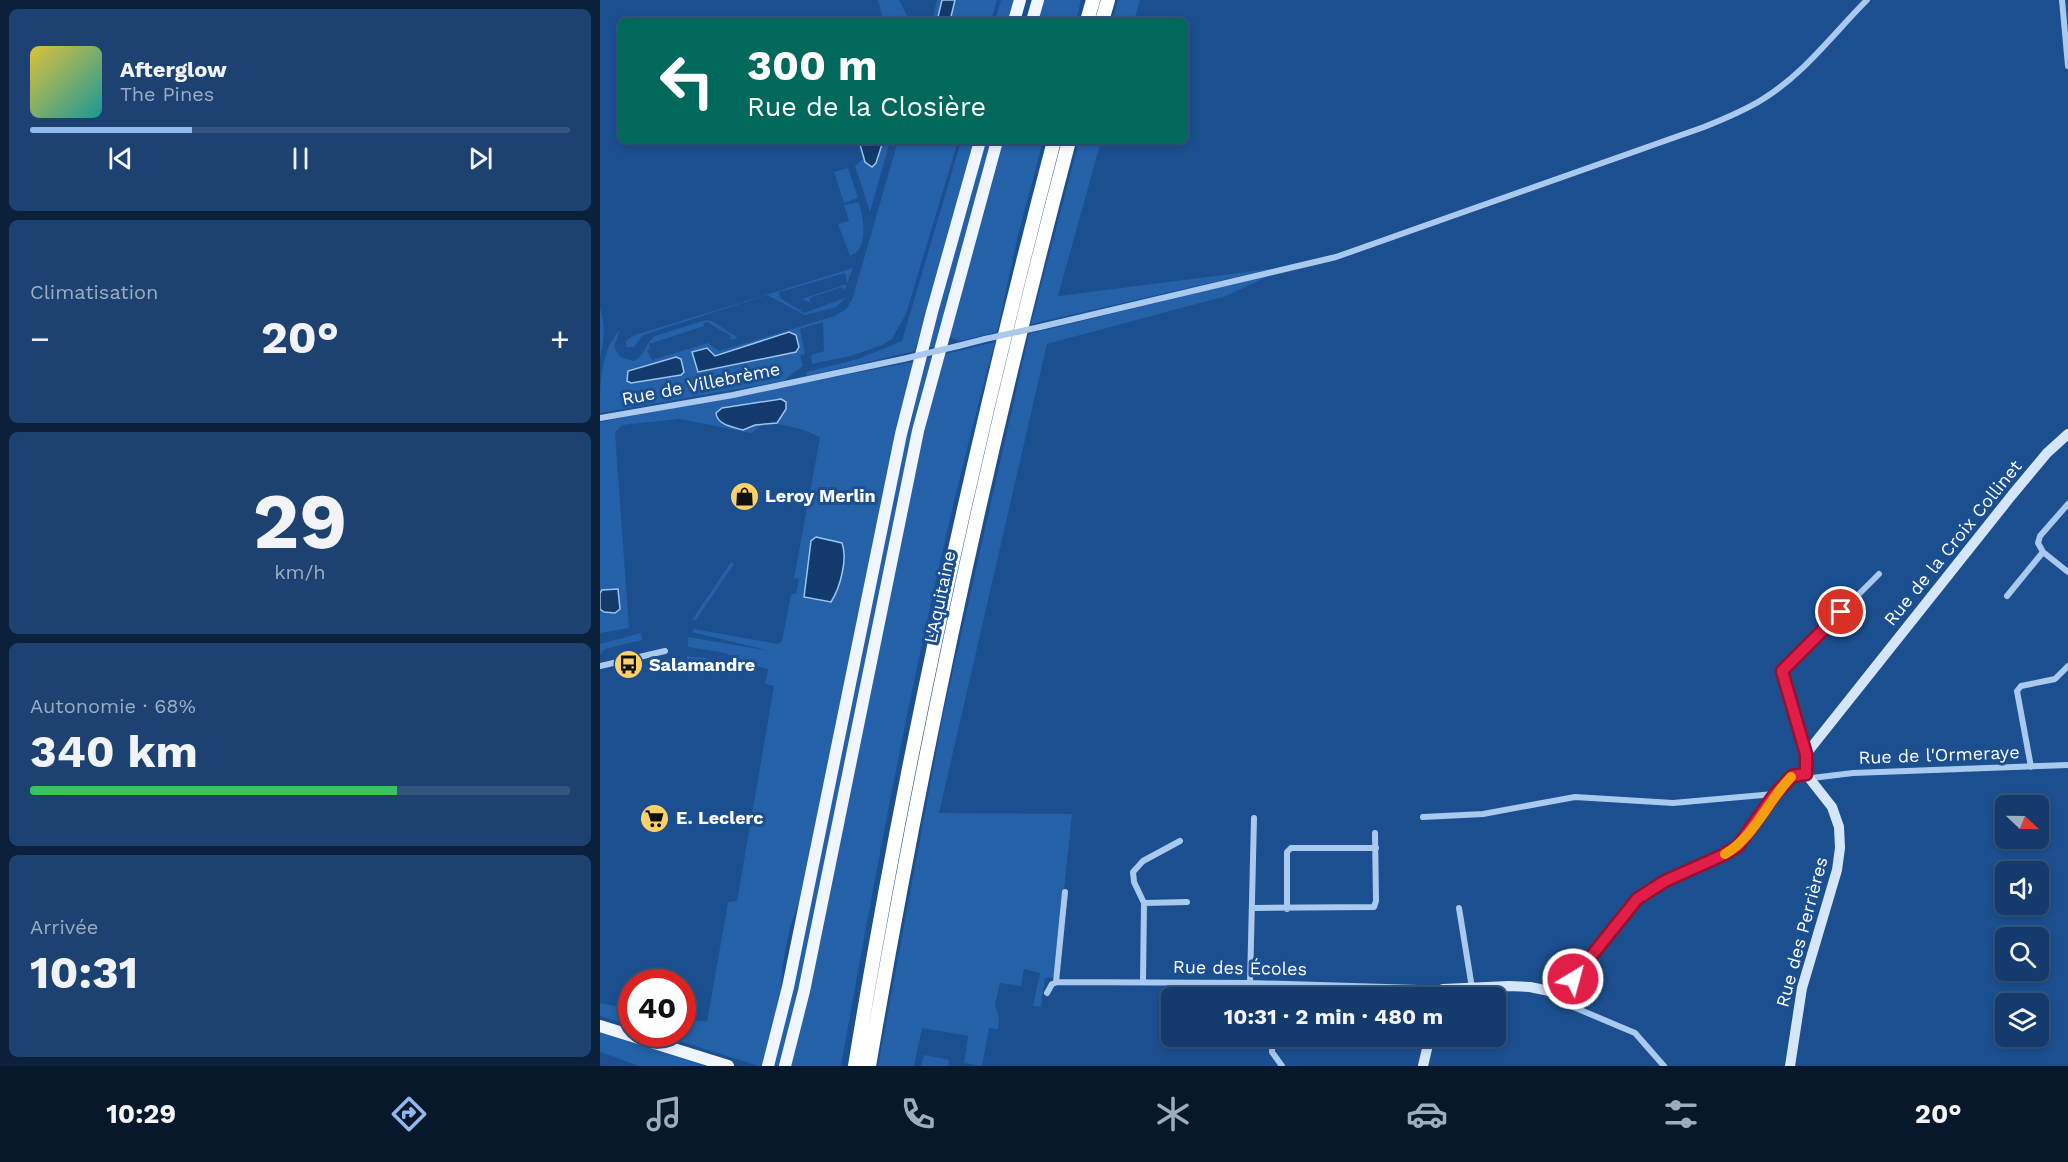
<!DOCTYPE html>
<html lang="fr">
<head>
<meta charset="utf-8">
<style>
	body { margin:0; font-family:"Work Sans",sans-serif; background:#1d4271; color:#f1f3f6; height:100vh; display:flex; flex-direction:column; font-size:22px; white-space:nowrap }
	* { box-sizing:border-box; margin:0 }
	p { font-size:20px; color:#9dadc1 }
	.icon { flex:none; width:33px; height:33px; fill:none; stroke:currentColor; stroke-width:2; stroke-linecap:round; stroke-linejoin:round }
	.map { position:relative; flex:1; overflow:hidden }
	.sheet { display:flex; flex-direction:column; gap:9px; padding:9px; background:#0b203b; width:600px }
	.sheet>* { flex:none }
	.banner { position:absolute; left:18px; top:18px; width:570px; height:126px; border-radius:9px; box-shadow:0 3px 9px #0003,0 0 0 2px #33557e; background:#00695c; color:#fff; overflow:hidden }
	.needle { width:39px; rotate:112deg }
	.fabs { position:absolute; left:1395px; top:795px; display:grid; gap:12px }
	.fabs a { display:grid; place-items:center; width:54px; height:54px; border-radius:9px; background:#143b6b; box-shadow:0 3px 9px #0003,0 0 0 2px #33557e; font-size:30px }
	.speed { position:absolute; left:18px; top:969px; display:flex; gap:12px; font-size:30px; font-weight:700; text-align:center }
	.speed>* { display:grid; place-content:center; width:78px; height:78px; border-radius:50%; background:#143b6b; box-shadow:0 3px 9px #0003,0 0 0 2px #33557e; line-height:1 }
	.speed .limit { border:9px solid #d22; background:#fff; color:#111 }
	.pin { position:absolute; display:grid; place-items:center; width:51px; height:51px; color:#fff; margin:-26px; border:3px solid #fff; border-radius:50%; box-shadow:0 2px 6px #0007 }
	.me { position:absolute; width:66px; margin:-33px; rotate:37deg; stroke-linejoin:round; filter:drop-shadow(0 0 4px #0008) }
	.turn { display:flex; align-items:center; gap:21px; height:126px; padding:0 30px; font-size:27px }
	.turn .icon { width:78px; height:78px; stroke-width:2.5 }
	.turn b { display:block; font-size:42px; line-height:51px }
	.big { font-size:45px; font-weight:700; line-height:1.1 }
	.sheet .tile { flex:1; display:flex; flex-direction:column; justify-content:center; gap:9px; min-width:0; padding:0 21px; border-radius:9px; background:#1d4271 }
	.sheet .dial { align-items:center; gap:0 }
	.dial b { font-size:78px; line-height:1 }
	.song { display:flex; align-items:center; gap:18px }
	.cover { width:72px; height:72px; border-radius:9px; background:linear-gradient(135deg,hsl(50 70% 55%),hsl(180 70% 35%)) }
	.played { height:6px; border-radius:3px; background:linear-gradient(90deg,#90b9f0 30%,#33557e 30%) }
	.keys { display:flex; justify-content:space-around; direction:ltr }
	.heat { display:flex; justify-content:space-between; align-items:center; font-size:33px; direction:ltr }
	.charge { height:9px; border-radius:4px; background:linear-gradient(90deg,#34c759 68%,#33557e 0) }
	.trip { position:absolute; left:561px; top:987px; width:345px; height:60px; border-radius:9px; background:#143b6b; box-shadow:0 3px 9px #0003,0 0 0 2px #33557e; font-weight:700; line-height:60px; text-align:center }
	.tab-bar { display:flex; height:96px; justify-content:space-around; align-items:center; background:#08182b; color:#9dadc1 }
	.tab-bar .icon { width:42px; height:42px }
	.tab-bar .on { color:#90b9f0 }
	.tab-bar b { font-size:27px; color:#f1f3f6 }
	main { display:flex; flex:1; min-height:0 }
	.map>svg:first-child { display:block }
	.green { fill:#2461a8 }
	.water { fill:#123a6d; stroke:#9cc4f0; stroke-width:1.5 }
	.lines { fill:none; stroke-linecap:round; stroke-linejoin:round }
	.street { stroke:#a9c9ee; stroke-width:6 }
	.secondary { stroke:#d6e6fa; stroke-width:10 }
	.primary { stroke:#f0f6ff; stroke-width:12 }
	.highway { stroke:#fff; stroke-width:14 }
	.street-bridge { stroke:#a9c9ee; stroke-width:6 }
	.route-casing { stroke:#92132f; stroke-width:15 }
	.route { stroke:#e11d48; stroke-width:10 }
	.slow { stroke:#f59e0b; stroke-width:10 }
	.labels { text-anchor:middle; stroke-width:6; stroke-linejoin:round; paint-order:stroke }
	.street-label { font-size:18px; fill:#fff; stroke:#1b4f8f }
	.poi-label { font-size:18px; font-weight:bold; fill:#fff; stroke:#1b4f8f; text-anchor:start }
</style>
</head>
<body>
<main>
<section class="sheet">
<div class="tile">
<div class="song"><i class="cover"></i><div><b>Afterglow</b><p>The Pines</p></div></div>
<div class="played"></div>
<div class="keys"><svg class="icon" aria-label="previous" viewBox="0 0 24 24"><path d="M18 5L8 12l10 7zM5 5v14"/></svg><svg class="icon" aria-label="pause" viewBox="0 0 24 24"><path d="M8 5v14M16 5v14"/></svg><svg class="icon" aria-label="next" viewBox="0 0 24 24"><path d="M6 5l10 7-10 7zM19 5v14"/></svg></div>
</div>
<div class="tile"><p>Climatisation</p>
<div class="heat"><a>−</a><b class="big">20°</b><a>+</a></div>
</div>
<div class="tile dial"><b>29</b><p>km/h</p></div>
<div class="tile"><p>Autonomie · 68%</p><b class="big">340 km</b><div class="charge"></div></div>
<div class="tile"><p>Arrivée</p><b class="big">10:31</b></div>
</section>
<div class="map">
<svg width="1468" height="1066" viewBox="0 0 1468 1066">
	<rect width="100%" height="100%" fill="#1b4f8f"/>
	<path class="green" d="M278 0H299L310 21H284Z
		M337 0H397L391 21H332Z
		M401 0H415L410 21H395Z
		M442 0H481L476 21H436Z
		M518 0H540L534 21H512Z
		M283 141H290L270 212 255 166 264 158 265 162 277 163Z
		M298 141H358L306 314 292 339 282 345 251 356 212 364 211 355 224 351 223 322 200 329 205 354 200 355 203 366 183 381 0 413C0 386 0 350 20 330L14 347 20 357 33 361C46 356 44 344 55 336L106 320 112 321 138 338 130 340 131 336 107 322 103 324 104 326 49 344 50 348 47 350 52 360 108 343 119 351 235 316 246 309 252 300Z
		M361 141H375L315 351 207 376 206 372 258 359 302 341Z
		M384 141H393L335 346 326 348Z
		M402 141H443L419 231 397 332 360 341 347 336Z
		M479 141H501L458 296 670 269 431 324Z
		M248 168 258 198 244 203 234 172Z
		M259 202C263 218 270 248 250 256L238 224 249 221 244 205Z
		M253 268 244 291 242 287 209 298 211 303 202 299 247 284 245 273 179 292 180 298 204 313 245 298 236 307 205 315 167 295 43 335 34 347H26V341L32 336Z
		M671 275 626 296 447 344 339 813 472 814 455 977 445 978 441 1007 433 1006 440 973 424 969 421 986 400 983 395 1005 399 1018 398 1029 389 1028 382 1066 364 1063 368 1036 322 1028 314 1066H278L343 715 429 334Z
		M0 308C6 326 4 340 0 358Z
		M395 342C330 578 284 825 241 1066H191L212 976 317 456 342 355Z
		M332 357C276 592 237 831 180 1066H173L265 621 323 359Z
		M313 362 286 477 203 892 190 927 182 968 181 993 162 1066H159L57 1034H82L83 1018 107 1022 128 902 137 901 174 686 165 684 168 669 137 661 126 653 88 647V637L170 651 92 632 94 629 178 644 182 641 191 594H196L199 579 194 578 220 438C213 431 175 421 164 424 160 425 155 431 151 433L80 419 22 425 15 433 29 628 0 633V422Z
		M131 562 134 564 96 620H92Z
		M41 633 42 640 5 649 0 655V644Z
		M87 656C103 659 128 657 134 674L128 673V668L87 660Z
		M0 1003 31 1009V1026L0 1016Z
		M0 1032 107 1066H39L0 1052Z
		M324 1055 349 1060 348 1066H321Z"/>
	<path class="water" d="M342 0H355L350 21H337Z
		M259 141H283L276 163 272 167 265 162Z
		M189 332 196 335 199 347 196 352 98 372 92 352 107 348 115 356Z
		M76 357 81 359 84 372 81 375 31 383 27 381 28 371Z
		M181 399 186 402V409L177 423 155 425 143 430C133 427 117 425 116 413L122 408Z
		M216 537 242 543C248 559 240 588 231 602L204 597 211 541Z
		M18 589 20 609 15 613 4 612 0 609V593L2 590Z"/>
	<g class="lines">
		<path class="street" d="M1462 0 1468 66
			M440 327 736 257 1104 127C1124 119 1144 111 1163 99 1204 74 1233 34 1267 0
			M358 346 385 339
			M0 418 133 395 303 359
			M1468 504 1440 536 1438 543 1443 552 1468 572
			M1407 596 1443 552
			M0 666 65 651
			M1181 666 1206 754
			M1182 671 1279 574
			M1431 767 1417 691 1421 686 1455 679 1468 666
			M1212 778 1253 773 1468 765
			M823 817 883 814 975 797 1073 803 1174 794
			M544 903 587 902
			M654 908 774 907 776 901 775 833
			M859 908 872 988
			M687 909V852L691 848H776
			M543 981 544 903 534 882 533 872 543 861 580 841
			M456 982 465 892
			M650 983 654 818
			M447 993 452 984 458 982 650 983 819 988 838 994
			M959 993 971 1006 1035 1033 1064 1066
			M678 998 679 984
			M673 1036 672 1052 682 1066"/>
		<path class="secondary" d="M837 998 843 989 909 986 930 987 959 993 1037 899 1065 881 1121 857 1138 846 1175 794 1192 776 1206 774
			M823 1066 830 1036
			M1190 1066 1202 988 1237 870 1240 848 1239 827 1232 807 1206 774V754L1412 495 1447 453 1468 434"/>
		<path class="primary" d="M414 21 420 0
			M432 21 438 0
			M0 1026 128 1066
			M168 1066 188 987 301 434 332 312 380 141
			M185 1066 204 991 318 431 397 141"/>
		<path class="highway" d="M487 21 493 0
			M502 21 508 0
			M255 1066C306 755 374 446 454 141
			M269 1066C322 755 388 446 469 141"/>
		<path class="street-bridge" d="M385 339 440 327
			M303 359 358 346"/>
	</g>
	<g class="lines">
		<defs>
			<path id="route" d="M973 979 1037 899 1065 881 1121 856 1138 846 1175 794 1192 776 1206 774V754L1182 671 1241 612"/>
		</defs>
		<use href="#route" class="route-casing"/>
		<use href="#route" class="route"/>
		<path class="slow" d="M1125 854C1154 837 1168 801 1191 777"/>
	</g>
	<defs>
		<symbol id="shop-disc" viewBox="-11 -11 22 22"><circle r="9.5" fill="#ffd166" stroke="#1b4f8f"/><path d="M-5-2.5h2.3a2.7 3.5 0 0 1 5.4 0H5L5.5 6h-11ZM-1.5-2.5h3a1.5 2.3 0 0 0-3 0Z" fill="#111"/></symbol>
		<symbol id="bus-disc" viewBox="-11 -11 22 22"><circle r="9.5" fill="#ffd166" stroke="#1b4f8f"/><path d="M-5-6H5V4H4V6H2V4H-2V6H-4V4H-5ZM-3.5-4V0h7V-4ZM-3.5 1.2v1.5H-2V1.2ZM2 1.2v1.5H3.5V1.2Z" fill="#111"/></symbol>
		<symbol id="supermarket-disc" viewBox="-11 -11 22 22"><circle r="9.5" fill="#ffd166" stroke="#1b4f8f"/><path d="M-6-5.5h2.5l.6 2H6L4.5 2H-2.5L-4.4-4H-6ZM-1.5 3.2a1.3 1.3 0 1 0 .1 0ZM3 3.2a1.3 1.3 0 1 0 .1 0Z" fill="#111"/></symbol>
	</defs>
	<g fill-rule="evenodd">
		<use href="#shop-disc" x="128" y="480" width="33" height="33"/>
		<use href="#bus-disc" x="12" y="648" width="33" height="33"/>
		<use href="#supermarket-disc" x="38" y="802" width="33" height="33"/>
	</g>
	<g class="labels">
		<g class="street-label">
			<text transform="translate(101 384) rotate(-11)" y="6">Rue de Villebrème</text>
			<text transform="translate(1353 543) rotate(-51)" y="6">Rue de la Croix Collinet</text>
			<text transform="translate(340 597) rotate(-78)" y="6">L'Aquitaine</text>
			<text transform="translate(1339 755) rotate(-2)" y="6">Rue de l'Ormeraye</text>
			<text transform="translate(1202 932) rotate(-75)" y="6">Rue des Perrières</text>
			<text transform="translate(640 968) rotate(1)" y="6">Rue des Écoles</text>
		</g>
		<g class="poi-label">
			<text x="165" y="502">Leroy Merlin</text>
			<text x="49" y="671">Salamandre</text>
			<text x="76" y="824">E. Leclerc</text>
		</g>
	</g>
</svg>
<div class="fabs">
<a><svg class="needle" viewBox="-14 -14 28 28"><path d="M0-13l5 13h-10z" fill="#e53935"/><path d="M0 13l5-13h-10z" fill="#9dadc1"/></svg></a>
<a><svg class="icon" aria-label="sound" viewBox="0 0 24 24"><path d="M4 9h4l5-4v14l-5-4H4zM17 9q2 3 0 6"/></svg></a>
<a><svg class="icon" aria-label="search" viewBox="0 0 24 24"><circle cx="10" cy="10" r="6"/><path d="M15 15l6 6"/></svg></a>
<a><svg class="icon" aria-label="layers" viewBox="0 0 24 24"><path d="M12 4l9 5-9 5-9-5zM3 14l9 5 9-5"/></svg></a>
</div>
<div class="speed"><div class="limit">40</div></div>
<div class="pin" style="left:1241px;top:612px;background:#d93025"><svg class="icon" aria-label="arrive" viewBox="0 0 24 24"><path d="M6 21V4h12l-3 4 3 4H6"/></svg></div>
<svg class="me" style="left:973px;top:979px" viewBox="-20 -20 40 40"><circle r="17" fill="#e11d48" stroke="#fff" stroke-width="3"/><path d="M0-11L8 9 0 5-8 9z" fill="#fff"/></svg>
<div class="trip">10:31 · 2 min · 480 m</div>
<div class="banner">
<div class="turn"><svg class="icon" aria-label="left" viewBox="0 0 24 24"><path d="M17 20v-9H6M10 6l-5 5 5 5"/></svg><div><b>300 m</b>Rue de la Closière</div></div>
</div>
</div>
</main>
<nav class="tab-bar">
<b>10:29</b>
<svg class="icon on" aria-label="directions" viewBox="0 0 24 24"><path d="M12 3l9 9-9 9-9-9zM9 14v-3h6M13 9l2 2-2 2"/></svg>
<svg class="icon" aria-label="music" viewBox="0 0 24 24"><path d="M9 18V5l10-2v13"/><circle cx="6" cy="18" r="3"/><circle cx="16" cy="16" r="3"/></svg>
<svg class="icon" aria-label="phone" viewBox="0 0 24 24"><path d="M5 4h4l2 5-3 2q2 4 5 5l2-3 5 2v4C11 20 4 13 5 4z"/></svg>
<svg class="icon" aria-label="climate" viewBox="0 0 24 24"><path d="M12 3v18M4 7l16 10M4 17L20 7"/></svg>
<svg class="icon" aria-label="car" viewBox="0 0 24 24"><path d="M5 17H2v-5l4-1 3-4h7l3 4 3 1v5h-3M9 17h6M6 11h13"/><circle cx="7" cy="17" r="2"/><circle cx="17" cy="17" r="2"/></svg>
<svg class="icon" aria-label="filters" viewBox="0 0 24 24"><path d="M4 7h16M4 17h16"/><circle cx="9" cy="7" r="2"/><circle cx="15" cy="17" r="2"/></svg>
<b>20°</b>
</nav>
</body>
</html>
